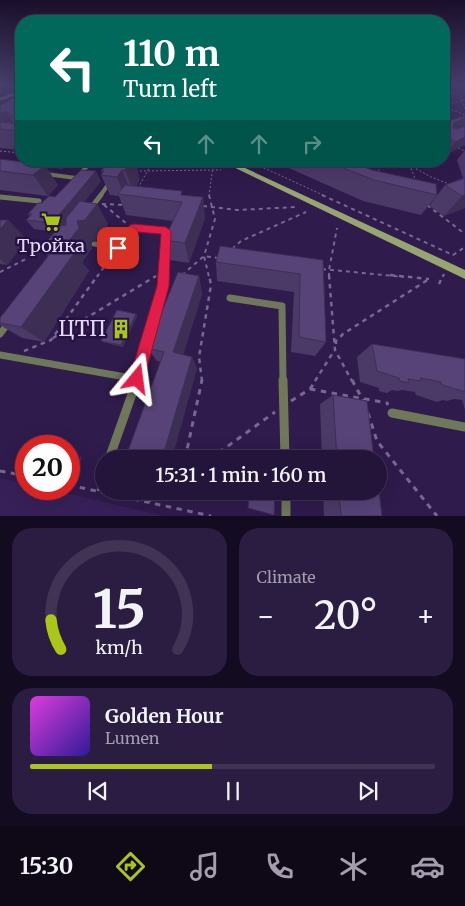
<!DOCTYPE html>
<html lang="en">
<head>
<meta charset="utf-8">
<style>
	body { margin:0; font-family:Merriweather,serif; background:#2b1d41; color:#f1f3f6; height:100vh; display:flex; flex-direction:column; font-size:19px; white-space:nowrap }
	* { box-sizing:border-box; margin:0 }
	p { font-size:16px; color:#a39eae }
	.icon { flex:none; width:28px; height:28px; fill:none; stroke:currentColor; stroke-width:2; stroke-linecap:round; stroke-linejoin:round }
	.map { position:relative; height:516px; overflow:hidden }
	.panel { display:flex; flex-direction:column; gap:12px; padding:12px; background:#130b1f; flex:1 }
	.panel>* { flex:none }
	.guide { position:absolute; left:15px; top:15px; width:435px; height:152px; border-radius:20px; box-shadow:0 5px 20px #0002,0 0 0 1px #403353; background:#00695c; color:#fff; overflow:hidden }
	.speed { position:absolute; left:15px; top:435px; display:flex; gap:10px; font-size:25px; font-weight:700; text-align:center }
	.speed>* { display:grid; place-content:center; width:65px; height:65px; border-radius:50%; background:#231439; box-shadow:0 5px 20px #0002,0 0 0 1px #403353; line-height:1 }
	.speed .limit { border:8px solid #d22; background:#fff; color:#111 }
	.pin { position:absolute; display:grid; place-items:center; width:42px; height:42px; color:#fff; margin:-21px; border-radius:10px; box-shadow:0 2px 8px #0006 }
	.me { position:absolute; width:55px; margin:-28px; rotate:16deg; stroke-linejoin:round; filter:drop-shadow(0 0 4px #0008) }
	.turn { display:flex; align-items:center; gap:18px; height:105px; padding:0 25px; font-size:22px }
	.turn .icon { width:65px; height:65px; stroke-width:2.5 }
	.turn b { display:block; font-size:35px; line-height:42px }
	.lanes { display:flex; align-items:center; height:48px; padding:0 25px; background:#0003; justify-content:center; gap:25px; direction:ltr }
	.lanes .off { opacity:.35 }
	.big { font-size:38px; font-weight:600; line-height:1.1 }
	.panel .widget { flex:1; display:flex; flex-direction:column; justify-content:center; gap:8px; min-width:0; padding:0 18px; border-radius:20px; background:#2b1d41 }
	.panel .dial { align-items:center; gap:0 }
	.dial svg { height:130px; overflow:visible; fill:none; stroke:#403353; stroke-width:7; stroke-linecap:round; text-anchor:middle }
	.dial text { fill:#f1f3f6; stroke:none }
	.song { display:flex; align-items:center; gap:15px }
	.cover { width:60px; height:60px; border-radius:8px; background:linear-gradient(135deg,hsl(300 70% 55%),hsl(250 70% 35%)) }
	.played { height:5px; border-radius:2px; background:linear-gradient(90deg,#aac718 45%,#403353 45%) }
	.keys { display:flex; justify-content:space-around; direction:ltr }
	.heat { display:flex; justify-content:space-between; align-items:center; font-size:28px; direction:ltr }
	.panel .tiles { flex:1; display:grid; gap:12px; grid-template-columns:1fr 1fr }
	.widget:last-child { grid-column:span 2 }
	.trip { position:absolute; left:95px; top:450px; width:292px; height:50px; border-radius:25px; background:#231439; box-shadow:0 5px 20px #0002,0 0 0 1px #403353; font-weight:600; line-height:50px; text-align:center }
	.tab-bar { display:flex; height:80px; justify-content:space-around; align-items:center; background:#0e0817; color:#a39eae }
	.tab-bar .icon { width:35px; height:35px }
	.tab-bar .current { color:#aac718 }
	.tab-bar b { font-size:22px; color:#f1f3f6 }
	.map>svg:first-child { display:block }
	.built { fill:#372058 }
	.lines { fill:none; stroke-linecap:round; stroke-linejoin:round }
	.path-far3 { stroke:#786892; stroke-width:1; stroke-dasharray:2 2; stroke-linecap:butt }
	.path-far2 { stroke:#786892; stroke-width:2; stroke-dasharray:4 4; stroke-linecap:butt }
	.path-far1 { stroke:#786892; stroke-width:2.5; stroke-dasharray:4.5 4.5; stroke-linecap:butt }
	.path { stroke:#786892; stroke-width:3; stroke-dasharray:5.5 5.5; stroke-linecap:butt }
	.lane-far4 { stroke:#6f7858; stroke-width:3 }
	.lane-far3 { stroke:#6f7858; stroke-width:4 }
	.lane-far2 { stroke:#6f7858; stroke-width:5 }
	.lane-far1 { stroke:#6f7858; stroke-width:7 }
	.lane { stroke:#6f7858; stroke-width:9 }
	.secondary { fill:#98a571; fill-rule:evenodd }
	.wall { fill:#4b3a67 }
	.shaded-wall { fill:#3d2f54 }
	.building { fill:#574378; stroke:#3d2f54 }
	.route { fill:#e11d48; stroke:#92132f }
	.labels { text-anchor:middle; stroke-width:5; stroke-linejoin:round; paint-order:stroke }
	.poi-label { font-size:18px; fill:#e3daf9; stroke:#261141 }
	.near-poi-label { font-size:21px; fill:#e3daf9; stroke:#261141; text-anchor:end }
</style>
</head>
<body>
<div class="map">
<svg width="465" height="516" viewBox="0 0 465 516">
	<rect width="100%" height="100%" fill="#2f1b4c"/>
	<path class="built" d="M0 478 26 484V489H48L164 516H0Z"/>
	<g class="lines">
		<path class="path-far3" d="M453 93 465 90
			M444 94 450 92 456 94
			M461 96 465 109
			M444 106 465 99
			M444 107 465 115
			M458 148 465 151
			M0 151 21 153
			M249 161 325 196
			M402 161 431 177 449 184
			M408 161 416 181
			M136 171 221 170
			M378 171 387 161
			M138 188 153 161
			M209 196 213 166"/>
		<path class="path-far2" d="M209 195 215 219 204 256 209 277
			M322 195 453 255 465 247
			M102 204 125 205
			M104 205 127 224
			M427 205 465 234
			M203 206 238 210 296 207
			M232 249 241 241 306 212
			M322 269 404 277
			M0 272 44 250
			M182 275 204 256 218 258
			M97 277 113 254
			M329 277V270L337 228
			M443 277 444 274"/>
		<path class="path-far1" d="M329 275 335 350 352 381
			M390 275 429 279
			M439 284 443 275
			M53 338 156 276
			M336 344V341L343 334 429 279
			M24 351 51 340 98 275
			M202 381 199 357 211 285 209 275
			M315 381 334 351"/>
		<path class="path" d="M352 380 364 402
			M310 389 387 403 388 405
			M291 401 310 389 316 380
			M368 413 377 441 437 516
			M185 459 202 380
			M210 459 275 412
			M0 471 26 476
			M69 485 211 516
			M98 491 104 475
			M149 501 164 491"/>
		<path class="lane-far4" d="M0 99 21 92"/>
		<path class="lane-far3" d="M46 174 76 178 92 161
			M100 196 110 182"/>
		<path class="lane-far2" d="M0 197 39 201
			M90 209 101 195
			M94 244 118 248 134 228 166 231 164 277"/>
		<path class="lane-far1" d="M230 298 282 306 283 381
			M0 334 9 322
			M0 355 137 379
			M136 381 163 286 164 275"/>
		<path class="lane" d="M283 380 285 459
			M392 413 465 427
			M109 459 137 380
			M286 491V516"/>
		<path class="secondary" d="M221 161H230L465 270V279Z"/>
	</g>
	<path class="wall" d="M21 98V150L0 148V106Z
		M465 116V145L447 154 444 152V122Z
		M465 150V208L444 216 429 206 445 185 463 178 457 160Z
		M0 159 58 185 48 196 0 190Z
		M45 161H70L62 169 49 167Z
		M109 161 140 179 136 186 183 195 205 218 189 263 170 260 164 240 173 221 126 215 119 196 110 195 101 175 102 174 101 171Z
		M273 161H349L437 195 421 215 363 201Z
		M101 181 84 202 108 224 97 240 90 242 92 248 82 262 89 271 44 342 22 338 0 325V318L48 256 41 248 55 232 34 229 26 220 30 216 28 214 42 203 55 197Z
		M0 220H8L27 240 7 265 0 264Z
		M323 260 326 342 315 356 291 352 294 292 217 281 216 262Z
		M199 276 202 294 183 355 192 357 197 369 157 361 147 348Z
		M136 314 137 316 123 347 103 342 101 341Z
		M372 344 465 359V410L462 400 454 399 447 401 443 400 437 402 416 395 415 392 402 390 398 391 392 390 387 393 379 391V388L360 382 357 357Z
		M333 395 374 459H322L320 404Z
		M323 491H379L382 516H324Z"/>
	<path class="shaded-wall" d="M5 111 13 123 0 129V114Z
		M465 118V125L446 135 454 123Z
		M465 137V145L447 154 455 142Z
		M57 161H70L62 169Z
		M132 161H135L140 179 133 191 125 170Z
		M45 165 58 185 48 196 33 175Z
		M122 170 130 190 124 195 117 177Z
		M96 171 101 181 59 233 52 223Z
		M465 195V208L444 216 462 196Z
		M203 197 205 218 189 263 185 243Z
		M97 204 108 224 97 240 90 242 92 248 82 262 89 271 44 342 21 327 77 221Z
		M8 220 27 240 7 265 0 259V229Z
		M199 276 202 294 180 365 173 352Z
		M136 314 137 316 123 347 121 345Z
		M192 357 197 369 172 459H162Z
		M79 457H82L77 471H74Z"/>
	<path class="building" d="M15 97 21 98V121L5 111 0 114V106Z
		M465 116V118L454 123 453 128 457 129 465 126V137L455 142 444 136V122Z
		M0 122 21 124V130L20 131 0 129Z
		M0 159 45 165 33 175 0 171Z
		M109 161H132L125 170H122L117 177 101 175 104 171H101Z
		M326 161H349L372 170 436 184 437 195 374 180Z
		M81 170 96 171 52 223 26 220 32 214H28L38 203H42L49 196 55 197Z
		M465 178V195L462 196 445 185Z
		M125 185 182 191 181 195 203 197 185 243 164 240 182 202 118 194Z
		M80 201 97 204 85 220 77 221 79 228 62 250 75 252 21 327 0 323V318L53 250 41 248 60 226 66 225V218Z
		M0 220H8L0 229Z
		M220 246 323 260 326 342 299 337 300 274 216 262Z
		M178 272 199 276 173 352 192 357 162 459H125L164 352 147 348Z
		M117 310 136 314 121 345 101 341Z
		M372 344 465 359V392L442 385 441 382 420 378 421 381 408 379 409 383 400 381 399 378 377 371Z
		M333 395 367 401 374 459H337Z
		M69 455 79 457 74 471 69 470Z
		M143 491H152V494Z
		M250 491H275L274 515 248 508Z
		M339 491H379L382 516H341Z"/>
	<linearGradient id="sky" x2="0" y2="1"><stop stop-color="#1a0f2a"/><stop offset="0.54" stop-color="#473f6c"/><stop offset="1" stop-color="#473f6c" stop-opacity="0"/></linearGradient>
	<rect width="465" height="157" fill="url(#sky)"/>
	<path class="route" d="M134 224 166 227 171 231 169 286 144 379 142 385 137 387 131 385 129 379 157 286 161 234 136 232 121 250H114L112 248 114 245 130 225Z"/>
	<defs>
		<symbol id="supermarket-bare" viewBox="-9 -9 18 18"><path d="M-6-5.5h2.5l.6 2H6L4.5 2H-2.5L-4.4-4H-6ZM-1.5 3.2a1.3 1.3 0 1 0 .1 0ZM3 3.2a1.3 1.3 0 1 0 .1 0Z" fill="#aac718" stroke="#261141" stroke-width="2.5" paint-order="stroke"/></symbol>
		<symbol id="building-bare" viewBox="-9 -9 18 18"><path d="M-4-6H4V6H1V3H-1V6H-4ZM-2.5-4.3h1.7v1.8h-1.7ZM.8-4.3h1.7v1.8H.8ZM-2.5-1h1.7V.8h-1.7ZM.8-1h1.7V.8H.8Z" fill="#aac718" stroke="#261141" stroke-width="2.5" paint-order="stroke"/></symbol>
	</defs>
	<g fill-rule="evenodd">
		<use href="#supermarket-bare" x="37" y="208" width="28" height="28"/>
		<use href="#building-bare" x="107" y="315" width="28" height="28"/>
	</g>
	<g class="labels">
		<g class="poi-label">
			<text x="51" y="252">Тройка</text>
		</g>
		<g class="near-poi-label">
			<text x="106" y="336">ЦТП</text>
		</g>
	</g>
</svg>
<div class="speed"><div class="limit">20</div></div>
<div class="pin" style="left:118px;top:248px;background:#d93025"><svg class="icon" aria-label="arrive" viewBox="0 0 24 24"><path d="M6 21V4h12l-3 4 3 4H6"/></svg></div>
<svg class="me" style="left:137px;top:379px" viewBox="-20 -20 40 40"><path d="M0-17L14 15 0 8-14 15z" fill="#e11d48" stroke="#fff" stroke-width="4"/></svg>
<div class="trip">15:31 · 1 min · 160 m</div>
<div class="guide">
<div class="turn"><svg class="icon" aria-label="left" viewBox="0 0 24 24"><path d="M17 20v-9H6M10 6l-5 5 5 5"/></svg><div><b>110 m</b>Turn left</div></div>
<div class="lanes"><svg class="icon" aria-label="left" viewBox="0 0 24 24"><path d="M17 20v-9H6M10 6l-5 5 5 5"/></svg><svg class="icon off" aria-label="ahead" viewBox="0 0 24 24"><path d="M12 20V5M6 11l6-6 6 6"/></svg><svg class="icon off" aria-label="ahead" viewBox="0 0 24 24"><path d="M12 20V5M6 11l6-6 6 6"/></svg><svg class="icon off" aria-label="right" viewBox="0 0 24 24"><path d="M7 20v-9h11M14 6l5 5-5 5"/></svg></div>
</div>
</div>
<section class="panel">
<div class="tiles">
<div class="widget dial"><svg viewBox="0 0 100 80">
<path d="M14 69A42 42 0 1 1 86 69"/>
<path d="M14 69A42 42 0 0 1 8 51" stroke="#aac718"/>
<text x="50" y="56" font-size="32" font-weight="700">15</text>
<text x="50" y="72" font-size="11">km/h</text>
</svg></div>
<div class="widget"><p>Climate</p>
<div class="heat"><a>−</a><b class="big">20°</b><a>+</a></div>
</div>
<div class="widget">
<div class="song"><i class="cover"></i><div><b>Golden Hour</b><p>Lumen</p></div></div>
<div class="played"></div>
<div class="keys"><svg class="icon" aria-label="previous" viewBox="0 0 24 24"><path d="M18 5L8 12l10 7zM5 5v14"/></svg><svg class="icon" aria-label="pause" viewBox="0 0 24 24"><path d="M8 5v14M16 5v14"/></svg><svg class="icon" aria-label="next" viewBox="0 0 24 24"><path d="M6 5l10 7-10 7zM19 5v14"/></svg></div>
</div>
</div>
</section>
<nav class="tab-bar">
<b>15:30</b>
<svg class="icon current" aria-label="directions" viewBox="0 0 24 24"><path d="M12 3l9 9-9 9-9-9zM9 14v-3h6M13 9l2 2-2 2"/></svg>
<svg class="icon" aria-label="music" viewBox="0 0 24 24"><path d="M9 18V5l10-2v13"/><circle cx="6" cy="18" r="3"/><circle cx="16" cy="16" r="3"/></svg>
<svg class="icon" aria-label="phone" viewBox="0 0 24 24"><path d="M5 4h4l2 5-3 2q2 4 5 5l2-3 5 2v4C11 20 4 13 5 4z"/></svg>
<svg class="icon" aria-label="climate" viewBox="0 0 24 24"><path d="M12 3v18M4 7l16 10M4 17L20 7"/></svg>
<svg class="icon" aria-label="car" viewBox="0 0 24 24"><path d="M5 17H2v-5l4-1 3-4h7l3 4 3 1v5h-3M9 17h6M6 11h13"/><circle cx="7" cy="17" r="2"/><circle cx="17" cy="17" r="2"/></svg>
</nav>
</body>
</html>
